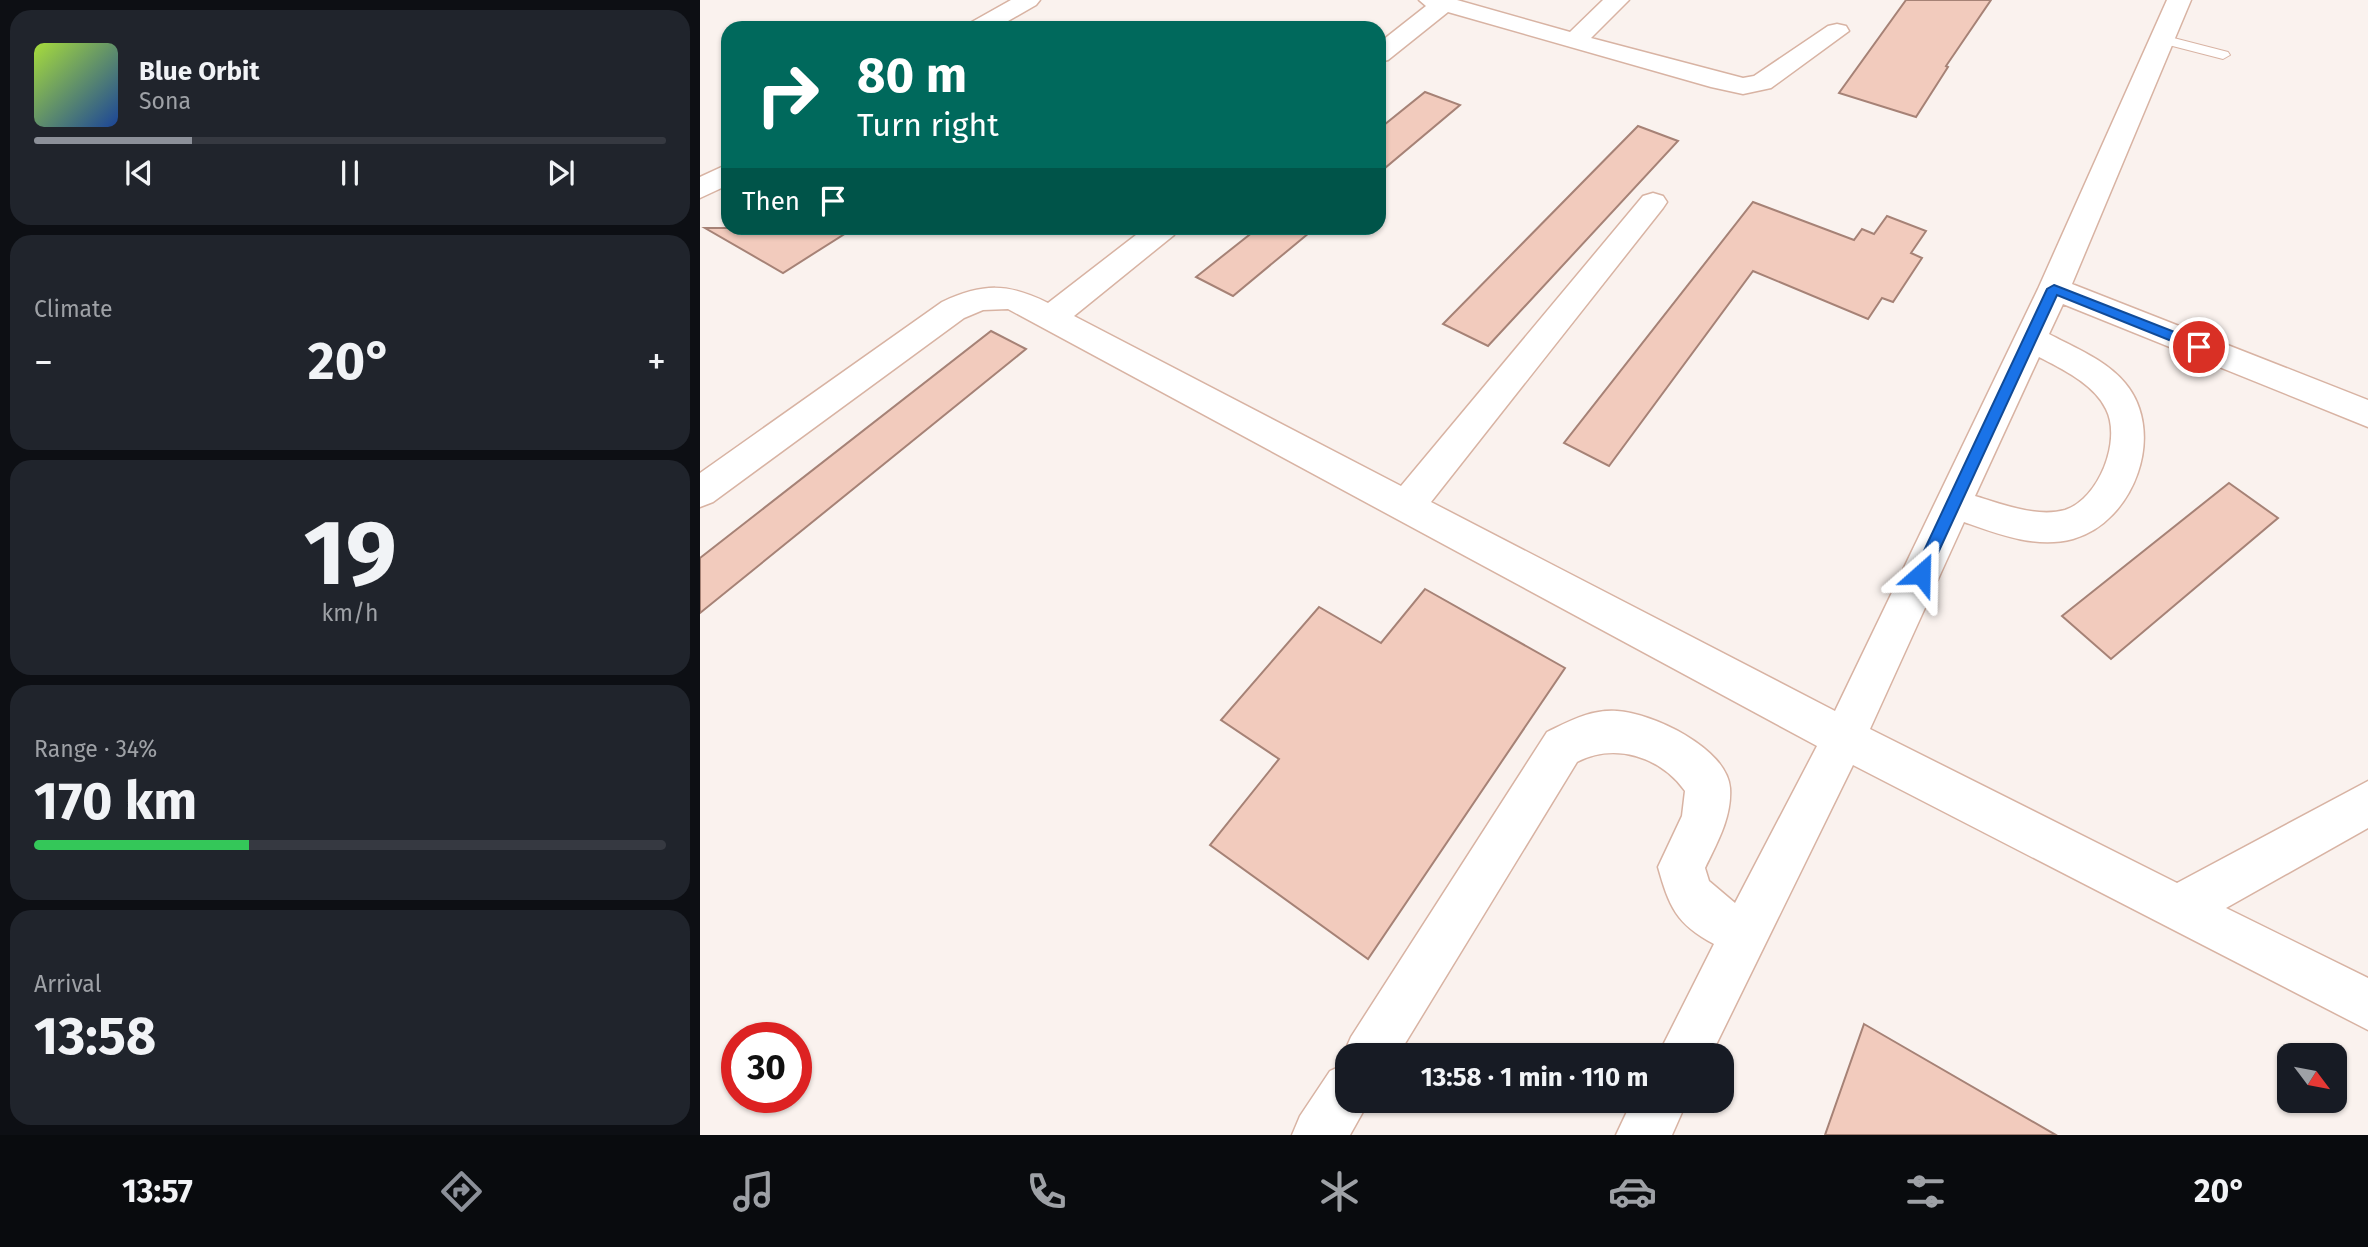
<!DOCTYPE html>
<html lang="en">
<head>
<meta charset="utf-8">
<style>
	body { margin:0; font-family:"Fira Sans",sans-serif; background:#20242c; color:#f1f3f6; height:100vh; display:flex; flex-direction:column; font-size:26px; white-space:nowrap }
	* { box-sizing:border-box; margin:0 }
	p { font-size:23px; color:#9ea1a6 }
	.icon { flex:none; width:38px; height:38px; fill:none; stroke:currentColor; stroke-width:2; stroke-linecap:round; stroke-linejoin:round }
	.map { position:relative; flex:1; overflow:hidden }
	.details { display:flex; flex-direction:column; gap:10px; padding:10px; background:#0d0f14; width:700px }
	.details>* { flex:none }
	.guide { position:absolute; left:21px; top:21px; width:665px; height:214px; border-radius:21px; box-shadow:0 2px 5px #0004; background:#00695c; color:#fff; overflow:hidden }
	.needle { width:46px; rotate:122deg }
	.tools { position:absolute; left:1577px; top:1043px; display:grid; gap:14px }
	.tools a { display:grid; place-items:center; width:70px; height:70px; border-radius:14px; background:#171b24; box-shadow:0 2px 5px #0004; font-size:35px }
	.speed { position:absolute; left:21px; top:1022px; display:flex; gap:14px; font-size:35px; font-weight:700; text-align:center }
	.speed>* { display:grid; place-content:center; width:91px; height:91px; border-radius:50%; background:#171b24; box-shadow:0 2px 5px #0004; line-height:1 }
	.speed .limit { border:10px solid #d22; background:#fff; color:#111 }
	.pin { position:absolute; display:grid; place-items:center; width:60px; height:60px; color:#fff; margin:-30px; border:4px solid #fff; border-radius:50%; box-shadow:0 2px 7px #0007 }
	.me { position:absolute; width:77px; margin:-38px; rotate:25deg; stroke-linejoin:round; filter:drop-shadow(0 0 5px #0008) }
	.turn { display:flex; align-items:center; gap:24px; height:147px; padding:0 21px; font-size:32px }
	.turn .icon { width:91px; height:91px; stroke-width:2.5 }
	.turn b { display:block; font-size:49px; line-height:60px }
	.then { display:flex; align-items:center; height:66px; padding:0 21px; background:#0003; gap:14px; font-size:26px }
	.big { font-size:52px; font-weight:700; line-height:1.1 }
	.details .tile { flex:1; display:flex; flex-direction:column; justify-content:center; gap:10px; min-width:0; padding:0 24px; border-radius:21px; background:#20242c }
	.details .dial { align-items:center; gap:0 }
	.dial b { font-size:91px; line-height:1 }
	.song { display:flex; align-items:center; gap:21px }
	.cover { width:84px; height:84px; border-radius:10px; background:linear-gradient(135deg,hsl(80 70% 55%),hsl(220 70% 35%)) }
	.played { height:7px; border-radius:4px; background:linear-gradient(90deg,#8c9099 25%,#363941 25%) }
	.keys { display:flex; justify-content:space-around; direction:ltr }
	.heat { display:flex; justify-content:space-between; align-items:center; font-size:38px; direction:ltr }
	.charge { height:10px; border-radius:5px; background:linear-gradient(90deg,#34c759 34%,#363941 0) }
	.trip { position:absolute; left:635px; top:1043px; width:399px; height:70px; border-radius:21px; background:#171b24; box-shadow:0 2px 5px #0004; font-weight:700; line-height:70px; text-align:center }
	.dock { display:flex; height:112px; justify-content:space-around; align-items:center; background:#090b0e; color:#9ea1a6 }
	.dock .icon { width:49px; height:49px }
	.dock .current { color:#8c9099 }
	.dock b { font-size:32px; color:#f1f3f6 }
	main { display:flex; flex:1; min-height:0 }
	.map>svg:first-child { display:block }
	.building { fill:#f2cbbd; stroke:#a68276; stroke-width:2 }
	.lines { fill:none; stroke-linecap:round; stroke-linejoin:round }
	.lane-casing { stroke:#d8b3a3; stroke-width:2 }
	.street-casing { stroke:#d8b3a3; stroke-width:3 }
	.lane { fill:#fff; fill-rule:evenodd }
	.street { fill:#fff; fill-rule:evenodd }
	.route { fill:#1a73e8; stroke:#114b97; stroke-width:2 }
</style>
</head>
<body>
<main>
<section class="details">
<div class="tile">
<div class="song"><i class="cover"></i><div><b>Blue Orbit</b><p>Sona</p></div></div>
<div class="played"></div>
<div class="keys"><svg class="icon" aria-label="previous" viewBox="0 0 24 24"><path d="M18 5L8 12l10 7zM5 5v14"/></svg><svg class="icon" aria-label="pause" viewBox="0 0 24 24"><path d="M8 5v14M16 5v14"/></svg><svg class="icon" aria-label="next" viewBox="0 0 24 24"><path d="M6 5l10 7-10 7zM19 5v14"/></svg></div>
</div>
<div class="tile"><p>Climate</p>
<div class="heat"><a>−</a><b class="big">20°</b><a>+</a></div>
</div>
<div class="tile dial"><b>19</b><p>km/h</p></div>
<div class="tile"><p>Range · 34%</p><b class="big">170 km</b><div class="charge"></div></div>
<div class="tile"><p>Arrival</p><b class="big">13:58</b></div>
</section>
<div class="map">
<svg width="1668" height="1135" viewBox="0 0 1668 1135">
	<rect width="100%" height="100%" fill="#faf2ee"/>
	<path class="building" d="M1206 0H1291L1246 66 1248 67 1216 117 1139 93Z
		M725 92 760 105 679 173V129Z
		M938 126 978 141 788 346 743 324Z
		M1053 202 1154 240 1162 229 1174 234 1187 216 1226 231 1211 253 1222 258 1193 302 1182 298 1168 319 1053 271 909 466 864 443Z
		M5 228H154L83 273Z
		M558 228H615L533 296 496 277Z
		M291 331 326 349 0 613V558Z
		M1529 483 1578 518 1411 659 1362 616Z
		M725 589 865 668 668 959 510 845 579 759 521 720 619 607 681 643Z
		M1164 1024 1356 1135H1125Z"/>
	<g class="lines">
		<defs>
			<path id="lane" d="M1462 35 1528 52 1530 55 1523 59 1457 42 1455 39 1457 36Z"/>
			<path id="street" d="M311 0H340L336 5 296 28H267L270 23Z
				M719 0H757L870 32 903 0H929L891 38 1043 78 1054 76 1128 26 1137 24 1146 26 1149 31 1071 88 1043 94 1011 87 748 12 688 60 679 62V43L726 6Z
				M1467 0H1491L1372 284 1668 400V427L1363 304 1349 334C1375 348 1406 360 1425 383 1467 433 1434 522 1373 539 1336 549 1298 534 1264 522L1170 729 1477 883 1668 781V828L1526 908 1668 978V1030L1153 765 1011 1055H958L1014 944C976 924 969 906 958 867L982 816 985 791C961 757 915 742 877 762L698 1055H648V1101H669L650 1135H592L600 1116 630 1071 647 1063 643 1055 651 1037 847 732C870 721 891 709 917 711 952 713 1027 748 1030 788 1032 817 1017 843 1005 868L1009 881 1035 903 1117 746 308 309 283 310 264 318 13 502 0 507V473L242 302C283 283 308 283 348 303L445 228H479L474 235 374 316 701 486 943 196 953 193 963 196 967 202 963 208 731 502 1135 711 1338 289ZM1339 357C1362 369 1394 384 1406 409 1422 440 1399 499 1365 510 1337 518 1302 504 1275 496Z
				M28 164V185L0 198V177Z
				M932 1101H987L972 1135H916Z"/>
		</defs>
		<use href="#lane" class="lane-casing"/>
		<use href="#street" class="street-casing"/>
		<use href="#lane" class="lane"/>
		<use href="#street" class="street"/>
	</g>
	<path class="route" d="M1354 285 1503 343 1505 347 1503 350H1494L1357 295 1226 579H1215L1213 574 1347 289Z"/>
</svg>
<div class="tools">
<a><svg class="needle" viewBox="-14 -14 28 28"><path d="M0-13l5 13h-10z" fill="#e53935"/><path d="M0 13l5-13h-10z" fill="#9ea1a6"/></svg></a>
</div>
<div class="speed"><div class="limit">30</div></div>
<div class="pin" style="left:1499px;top:347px;background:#d93025"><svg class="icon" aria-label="arrive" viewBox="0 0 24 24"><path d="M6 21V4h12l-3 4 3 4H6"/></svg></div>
<svg class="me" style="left:1221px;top:574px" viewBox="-20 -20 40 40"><path d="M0-17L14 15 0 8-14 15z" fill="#1a73e8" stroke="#fff" stroke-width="4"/></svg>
<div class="trip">13:58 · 1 min · 110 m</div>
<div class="guide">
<div class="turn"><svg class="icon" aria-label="right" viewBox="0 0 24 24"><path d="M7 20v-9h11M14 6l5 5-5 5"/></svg><div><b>80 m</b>Turn right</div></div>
<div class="then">Then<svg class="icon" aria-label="arrive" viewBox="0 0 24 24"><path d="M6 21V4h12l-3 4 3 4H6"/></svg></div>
</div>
</div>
</main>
<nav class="dock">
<b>13:57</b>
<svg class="icon current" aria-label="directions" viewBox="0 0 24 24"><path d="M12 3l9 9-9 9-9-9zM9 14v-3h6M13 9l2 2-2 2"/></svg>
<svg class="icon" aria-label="music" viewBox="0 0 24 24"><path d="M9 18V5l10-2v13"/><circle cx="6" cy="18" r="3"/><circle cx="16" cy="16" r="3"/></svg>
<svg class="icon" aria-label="phone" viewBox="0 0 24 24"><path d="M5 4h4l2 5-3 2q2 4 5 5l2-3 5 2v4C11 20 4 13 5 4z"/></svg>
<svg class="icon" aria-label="climate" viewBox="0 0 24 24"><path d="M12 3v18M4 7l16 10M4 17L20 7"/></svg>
<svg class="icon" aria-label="car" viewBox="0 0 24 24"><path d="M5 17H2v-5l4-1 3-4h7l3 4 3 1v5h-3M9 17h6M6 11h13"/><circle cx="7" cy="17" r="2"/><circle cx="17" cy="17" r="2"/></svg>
<svg class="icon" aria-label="filters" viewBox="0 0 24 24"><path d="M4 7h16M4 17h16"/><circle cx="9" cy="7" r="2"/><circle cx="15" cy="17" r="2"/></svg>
<b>20°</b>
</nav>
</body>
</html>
